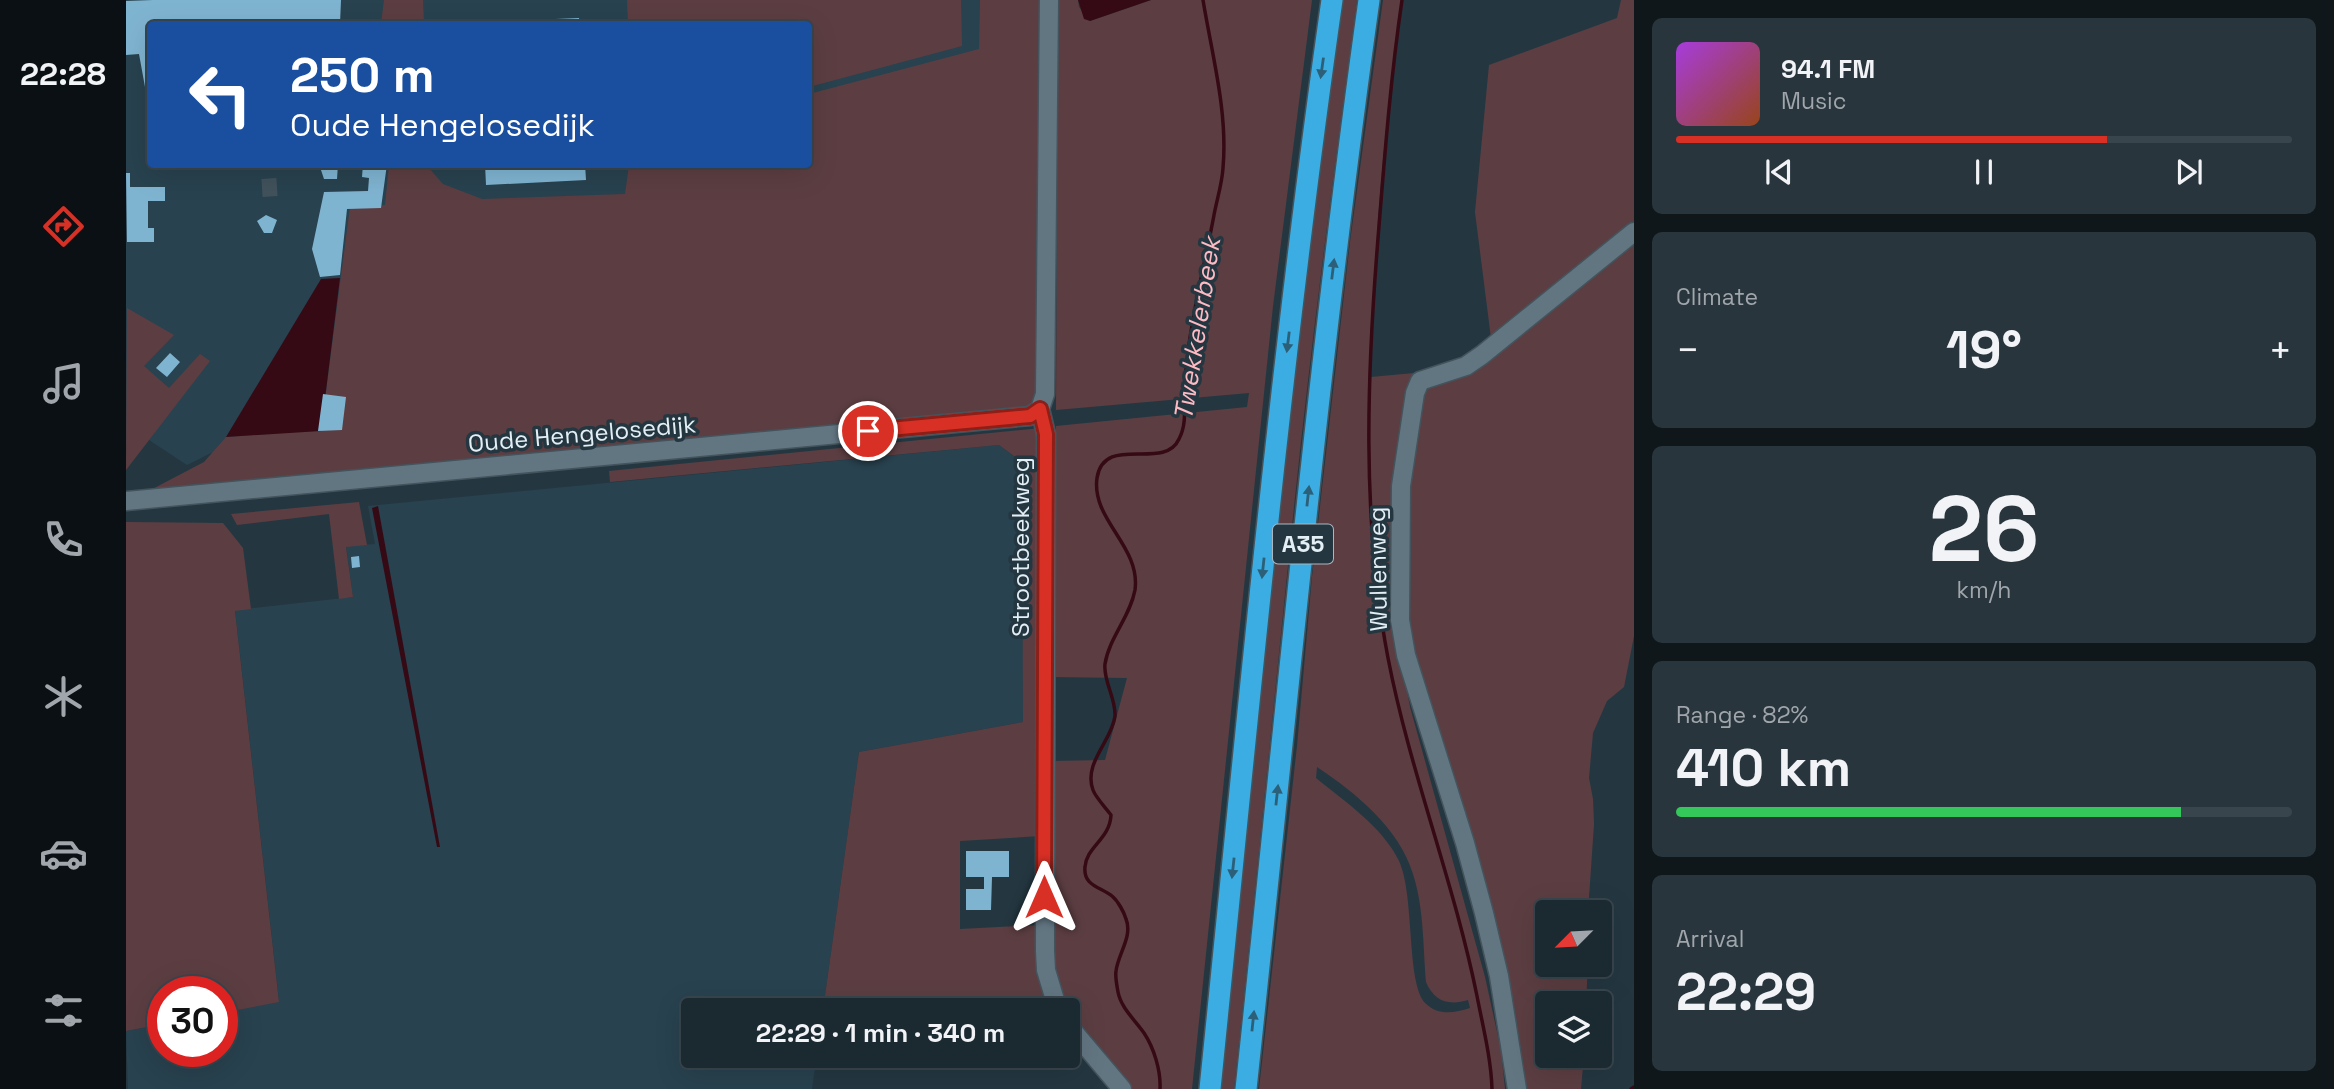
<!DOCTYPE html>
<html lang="en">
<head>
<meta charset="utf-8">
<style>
	body { margin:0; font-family:"Space Grotesk",sans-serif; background:#28353d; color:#f1f3f6; height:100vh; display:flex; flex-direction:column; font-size:26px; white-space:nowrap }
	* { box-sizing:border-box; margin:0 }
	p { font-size:23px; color:#a0a6ab }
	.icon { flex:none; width:38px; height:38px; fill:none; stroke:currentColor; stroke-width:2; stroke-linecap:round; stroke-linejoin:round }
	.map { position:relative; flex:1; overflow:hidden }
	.side { display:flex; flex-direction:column; gap:18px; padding:18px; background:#0f171b; width:700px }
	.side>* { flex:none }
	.guide { position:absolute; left:21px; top:21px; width:665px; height:147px; border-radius:7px; box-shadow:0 7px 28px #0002,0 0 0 2px #39454d; background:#1a4fa0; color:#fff; overflow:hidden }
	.needle { width:46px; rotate:246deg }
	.tools { position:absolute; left:1409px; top:900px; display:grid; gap:14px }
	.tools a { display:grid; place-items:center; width:77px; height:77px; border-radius:7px; background:#1b2931; box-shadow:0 7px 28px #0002,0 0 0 2px #39454d; font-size:35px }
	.speed { position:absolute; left:21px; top:976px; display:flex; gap:14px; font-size:35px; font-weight:700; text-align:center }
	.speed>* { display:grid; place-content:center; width:91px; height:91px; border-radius:50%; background:#1b2931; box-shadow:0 7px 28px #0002,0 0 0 2px #39454d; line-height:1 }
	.speed .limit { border:10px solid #d22; background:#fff; color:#111 }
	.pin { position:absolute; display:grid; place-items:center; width:60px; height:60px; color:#fff; margin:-30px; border:4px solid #fff; border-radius:50%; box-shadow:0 2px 7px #0007 }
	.me { position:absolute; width:77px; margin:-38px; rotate:0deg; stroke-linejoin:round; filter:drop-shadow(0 0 5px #0008) }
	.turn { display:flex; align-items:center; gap:24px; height:147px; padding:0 28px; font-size:32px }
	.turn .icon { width:91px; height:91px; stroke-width:2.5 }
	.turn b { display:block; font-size:49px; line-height:60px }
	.big { font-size:52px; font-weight:700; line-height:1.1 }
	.side .card { flex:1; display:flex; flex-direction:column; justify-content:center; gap:10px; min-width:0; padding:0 24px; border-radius:10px; background:#28353d }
	.side .dial { align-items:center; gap:0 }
	.dial b { font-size:91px; line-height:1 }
	.song { display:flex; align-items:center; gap:21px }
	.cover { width:84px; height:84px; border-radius:10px; background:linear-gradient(135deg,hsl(280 70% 55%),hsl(20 70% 35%)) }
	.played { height:7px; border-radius:4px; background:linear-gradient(90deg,#d93025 70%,#39454d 70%) }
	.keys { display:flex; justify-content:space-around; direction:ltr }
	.heat { display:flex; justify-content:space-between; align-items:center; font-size:38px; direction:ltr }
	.charge { height:10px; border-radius:5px; background:linear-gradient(90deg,#34c759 82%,#39454d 0) }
	.trip { position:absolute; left:555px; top:998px; width:399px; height:70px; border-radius:7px; background:#1b2931; box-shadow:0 7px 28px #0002,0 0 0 2px #39454d; font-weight:700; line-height:70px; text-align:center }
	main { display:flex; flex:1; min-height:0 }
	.dock { display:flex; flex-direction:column; width:126px; justify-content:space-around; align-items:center; background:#0b1014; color:#a0a6ab }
	.dock .icon { width:49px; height:49px }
	.dock .active { color:#d93025 }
	.dock b { font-size:32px; color:#f1f3f6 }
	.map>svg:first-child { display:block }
	.built { fill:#28424f; fill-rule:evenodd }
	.green { fill:#5c3e42; fill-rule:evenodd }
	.water { fill:#360a15 }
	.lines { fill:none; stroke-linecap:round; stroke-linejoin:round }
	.stream { stroke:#360a15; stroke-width:3.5 }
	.building { fill:#7fb4d1 }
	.minor-tunnel { stroke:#41525c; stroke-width:18; stroke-dasharray:18 9; stroke-linecap:butt }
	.minor-casing { stroke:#44545d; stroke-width:21 }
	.highway-casing { stroke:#44545d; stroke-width:24 }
	.minor { stroke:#627682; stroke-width:18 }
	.highway { stroke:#3bade2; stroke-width:21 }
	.oneway { fill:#2c6079 }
	.route-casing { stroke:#8d1f18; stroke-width:18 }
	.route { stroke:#d93025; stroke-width:12 }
	.labels { text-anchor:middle; stroke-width:7; stroke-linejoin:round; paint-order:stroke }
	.shield { fill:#243741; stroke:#aab7bf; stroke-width:2 }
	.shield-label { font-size:23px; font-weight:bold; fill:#e3eef5 }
	.street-label { font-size:24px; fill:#e3eef5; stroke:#243741 }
	.water-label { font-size:26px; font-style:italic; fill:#febac3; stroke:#243741 }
</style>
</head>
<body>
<main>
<nav class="dock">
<b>22:28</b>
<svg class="icon active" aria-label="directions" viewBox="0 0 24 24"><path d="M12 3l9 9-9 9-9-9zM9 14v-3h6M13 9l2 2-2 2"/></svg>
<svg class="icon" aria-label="music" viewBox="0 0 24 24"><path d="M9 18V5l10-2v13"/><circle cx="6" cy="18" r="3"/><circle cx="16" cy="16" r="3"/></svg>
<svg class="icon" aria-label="phone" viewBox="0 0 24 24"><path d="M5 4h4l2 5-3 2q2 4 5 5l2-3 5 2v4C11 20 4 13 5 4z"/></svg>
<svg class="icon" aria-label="climate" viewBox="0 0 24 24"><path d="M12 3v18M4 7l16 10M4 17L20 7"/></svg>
<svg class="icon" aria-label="car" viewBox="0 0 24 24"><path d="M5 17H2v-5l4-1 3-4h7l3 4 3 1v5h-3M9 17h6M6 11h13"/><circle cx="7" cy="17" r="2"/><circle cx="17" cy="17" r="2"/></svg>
<svg class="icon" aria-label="filters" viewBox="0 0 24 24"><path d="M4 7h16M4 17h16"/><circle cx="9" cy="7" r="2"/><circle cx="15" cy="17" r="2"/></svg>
</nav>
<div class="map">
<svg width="1508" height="1089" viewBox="0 0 1508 1089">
	<rect width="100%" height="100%" fill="#243741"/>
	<path class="built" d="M0 0H858L852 367 290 433 85 453 61 465 23 440 0 445ZM24 24H682V164H24Z
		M873 445 897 463V722L733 752 697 1010H567V1055H691L686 1089H2L0 1031 37 1024V1052H96V1013L153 1001 109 610 227 597 220 546 249 544 242 506Z"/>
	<path class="green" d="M258 0H297L298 24H255Z
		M501 0H835L836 46 683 87 682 24H502Z
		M854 0H916L911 400 901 411 15 495 78 462 100 437 195 430 224 207 259 205 263 165H303V168L317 184 356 199 499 194 503 165 682 164 683 94 853 49Z
		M932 0H952L953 7 964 21 1025 0H1186L1147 306 1066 1089H1003L945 1020 930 978 927 910 929 801 926 761 979 760 1001 678 927 677 930 426 1121 407 1123 393 930 410Z
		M1215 0H1231C1207 178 1183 357 1165 536 1146 720 1128 905 1108 1089H1087L1145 550Z
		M1257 0H1276C1258 125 1247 251 1245 377L1288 373 1272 463 1268 620 1284 707 1359 977 1375 1050 1379 1089H1133L1171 746 1186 577 1224 242ZM1191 767C1230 793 1273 828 1287 874 1298 908 1297 946 1300 982 1308 1001 1322 1006 1342 1000L1344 1008C1328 1013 1312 1016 1299 1003 1280 982 1289 896 1273 861 1256 826 1219 802 1190 778Z
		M1495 0H1508V222L1365 338 1349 212 1363 65 1491 18Z
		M1508 242V636L1498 687 1481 701 1467 733 1463 778 1467 799 1468 824 1462 912H1421V964H1462L1460 1003H1421V1055H1458L1455 1089H1393L1294 690 1280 614 1279 516 1300 385Z
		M1 308 48 335 18 366 43 388 74 354 84 361 0 470Z
		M915 428 914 836 834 841V929L914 925 924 1007 912 1010H697L733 752 897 722 896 462 873 445 484 482 483 471Z
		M233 502 241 545 220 547 227 597 213 599 203 514 111 525 105 514Z
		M0 522 97 523 117 548 125 609 109 611 153 1002 96 1013V992H37V1024L0 1031Z"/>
	<path class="water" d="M952 0H1025L964 21 958 19Z
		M214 278 195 431 100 437 195 279Z
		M252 506 314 847H311L246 508Z"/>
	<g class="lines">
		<path class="stream" d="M1276 0C1265 75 1259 151 1253 226 1241 369 1235 517 1262 658 1284 772 1328 882 1351 996 1357 1027 1365 1058 1366 1089
			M1034 1089C1035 1071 1028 1048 1018 1033 1009 1020 995 1008 992 992 991 986 989 977 990 971 992 954 1007 936 1000 919 998 912 992 901 986 896 975 887 957 886 959 867 960 847 984 839 985 815 980 808 970 798 967 790 957 763 986 741 989 716 990 698 977 681 979 664 983 638 1004 617 1009 590 1015 546 965 520 971 478 978 433 1038 472 1053 439 1061 424 1058 408 1058 392 1059 377 1061 360 1063 345 1069 301 1080 258 1088 215 1091 199 1096 184 1097 168 1102 112 1086 55 1077 0
			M1505 1089 1508 1087"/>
	</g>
	<path class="building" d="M27 0H215L214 24H24V98H21L13 54 0 55V1Z
		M453 18 454 24H359L358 22Z
		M193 164H212L211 179H198Z
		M237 164H261L255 208 221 209 214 275 194 277 186 249 198 192 242 191 243 178 236 177Z
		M359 164H459L460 180 360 185Z
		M0 173H4V187H39V201H22V228H28V242H1Z
		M140 215 151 220 146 233H138L131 221Z
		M44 353 54 362 41 377 30 368Z
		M197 394 220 397 216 430 192 431Z
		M233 556 234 567 226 568 225 557Z
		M840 851H883V877H866L865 910H840V889H858V877H840Z"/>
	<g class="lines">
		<path class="minor-tunnel" d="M136 188 151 187"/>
		<defs>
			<path id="minor" d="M923 0 919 394 914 409 920 434 919 951 920 970 932 1010
				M0 501 904 416 914 409
				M942 1025 996 1089
				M1391 1089 1373 976 1358 913 1339 843 1280 655 1274 620 1275 486 1289 393 1294 381 1340 366 1356 355 1508 232"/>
			<path id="highway" d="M1084 1089C1121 726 1154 362 1206 0
				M1120 1089C1159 726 1192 362 1243 0"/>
		</defs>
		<use href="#minor" class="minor-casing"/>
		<use href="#highway" class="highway-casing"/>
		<use href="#minor" class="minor"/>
		<use href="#highway" class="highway"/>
	</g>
	<defs><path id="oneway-solid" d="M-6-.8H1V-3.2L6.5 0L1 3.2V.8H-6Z" transform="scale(1.75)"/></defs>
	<g class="oneway">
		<use href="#oneway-solid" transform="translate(1196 68) rotate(98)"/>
		<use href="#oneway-solid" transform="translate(1207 269) rotate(-83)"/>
		<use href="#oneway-solid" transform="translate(1162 342) rotate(97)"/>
		<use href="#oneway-solid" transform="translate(1182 496) rotate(-84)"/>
		<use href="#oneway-solid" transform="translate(1137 568) rotate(96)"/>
		<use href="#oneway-solid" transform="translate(1151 795) rotate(-84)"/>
		<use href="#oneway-solid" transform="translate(1107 868) rotate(96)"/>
		<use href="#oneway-solid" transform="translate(1127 1021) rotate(-84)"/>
	</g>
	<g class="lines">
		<defs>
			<path id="route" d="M742 431 904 416 914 409 920 434 918 897"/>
		</defs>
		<use href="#route" class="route-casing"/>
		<use href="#route" class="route"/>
	</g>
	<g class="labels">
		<rect class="shield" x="1147" y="524.5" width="60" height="39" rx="5"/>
		<g class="shield-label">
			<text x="1177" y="552">A35</text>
		</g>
		<g class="street-label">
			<text transform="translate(456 434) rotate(-5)" y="8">Oude Hengelosedijk</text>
			<text transform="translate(895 547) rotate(-90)" y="8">Strootbeekweg</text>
			<text transform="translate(1252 569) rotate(-91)" y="8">Wullenweg</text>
		</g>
		<g class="water-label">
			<text transform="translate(1071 329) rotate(-81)" y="9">Twekkelerbeek</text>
		</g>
	</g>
</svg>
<div class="tools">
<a><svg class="needle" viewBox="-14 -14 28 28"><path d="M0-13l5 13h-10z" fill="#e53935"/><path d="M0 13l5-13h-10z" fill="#a0a6ab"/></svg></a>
<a><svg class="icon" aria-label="layers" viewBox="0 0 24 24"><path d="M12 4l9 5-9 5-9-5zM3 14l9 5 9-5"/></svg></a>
</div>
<div class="speed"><div class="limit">30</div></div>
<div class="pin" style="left:742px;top:431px;background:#d93025"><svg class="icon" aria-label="arrive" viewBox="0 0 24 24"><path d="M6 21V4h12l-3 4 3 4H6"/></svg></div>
<svg class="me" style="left:918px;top:897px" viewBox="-20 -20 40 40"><path d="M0-17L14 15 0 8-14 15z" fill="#d93025" stroke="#fff" stroke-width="4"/></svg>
<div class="trip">22:29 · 1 min · 340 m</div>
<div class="guide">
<div class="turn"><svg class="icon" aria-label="left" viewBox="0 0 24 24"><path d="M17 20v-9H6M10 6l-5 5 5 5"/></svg><div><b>250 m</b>Oude Hengelosedijk</div></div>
</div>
</div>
<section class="side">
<div class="card">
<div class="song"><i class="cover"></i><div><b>94.1 FM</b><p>Music</p></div></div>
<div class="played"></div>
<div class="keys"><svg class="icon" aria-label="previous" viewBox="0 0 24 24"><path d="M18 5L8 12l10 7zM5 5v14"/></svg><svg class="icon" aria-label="pause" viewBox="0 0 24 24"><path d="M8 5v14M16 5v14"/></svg><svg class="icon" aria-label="next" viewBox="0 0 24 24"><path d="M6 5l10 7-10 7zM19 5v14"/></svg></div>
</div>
<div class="card"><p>Climate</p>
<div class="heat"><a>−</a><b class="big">19°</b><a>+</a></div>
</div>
<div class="card dial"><b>26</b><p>km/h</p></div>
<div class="card"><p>Range · 82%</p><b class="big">410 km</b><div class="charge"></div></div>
<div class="card"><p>Arrival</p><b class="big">22:29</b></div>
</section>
</main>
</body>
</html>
